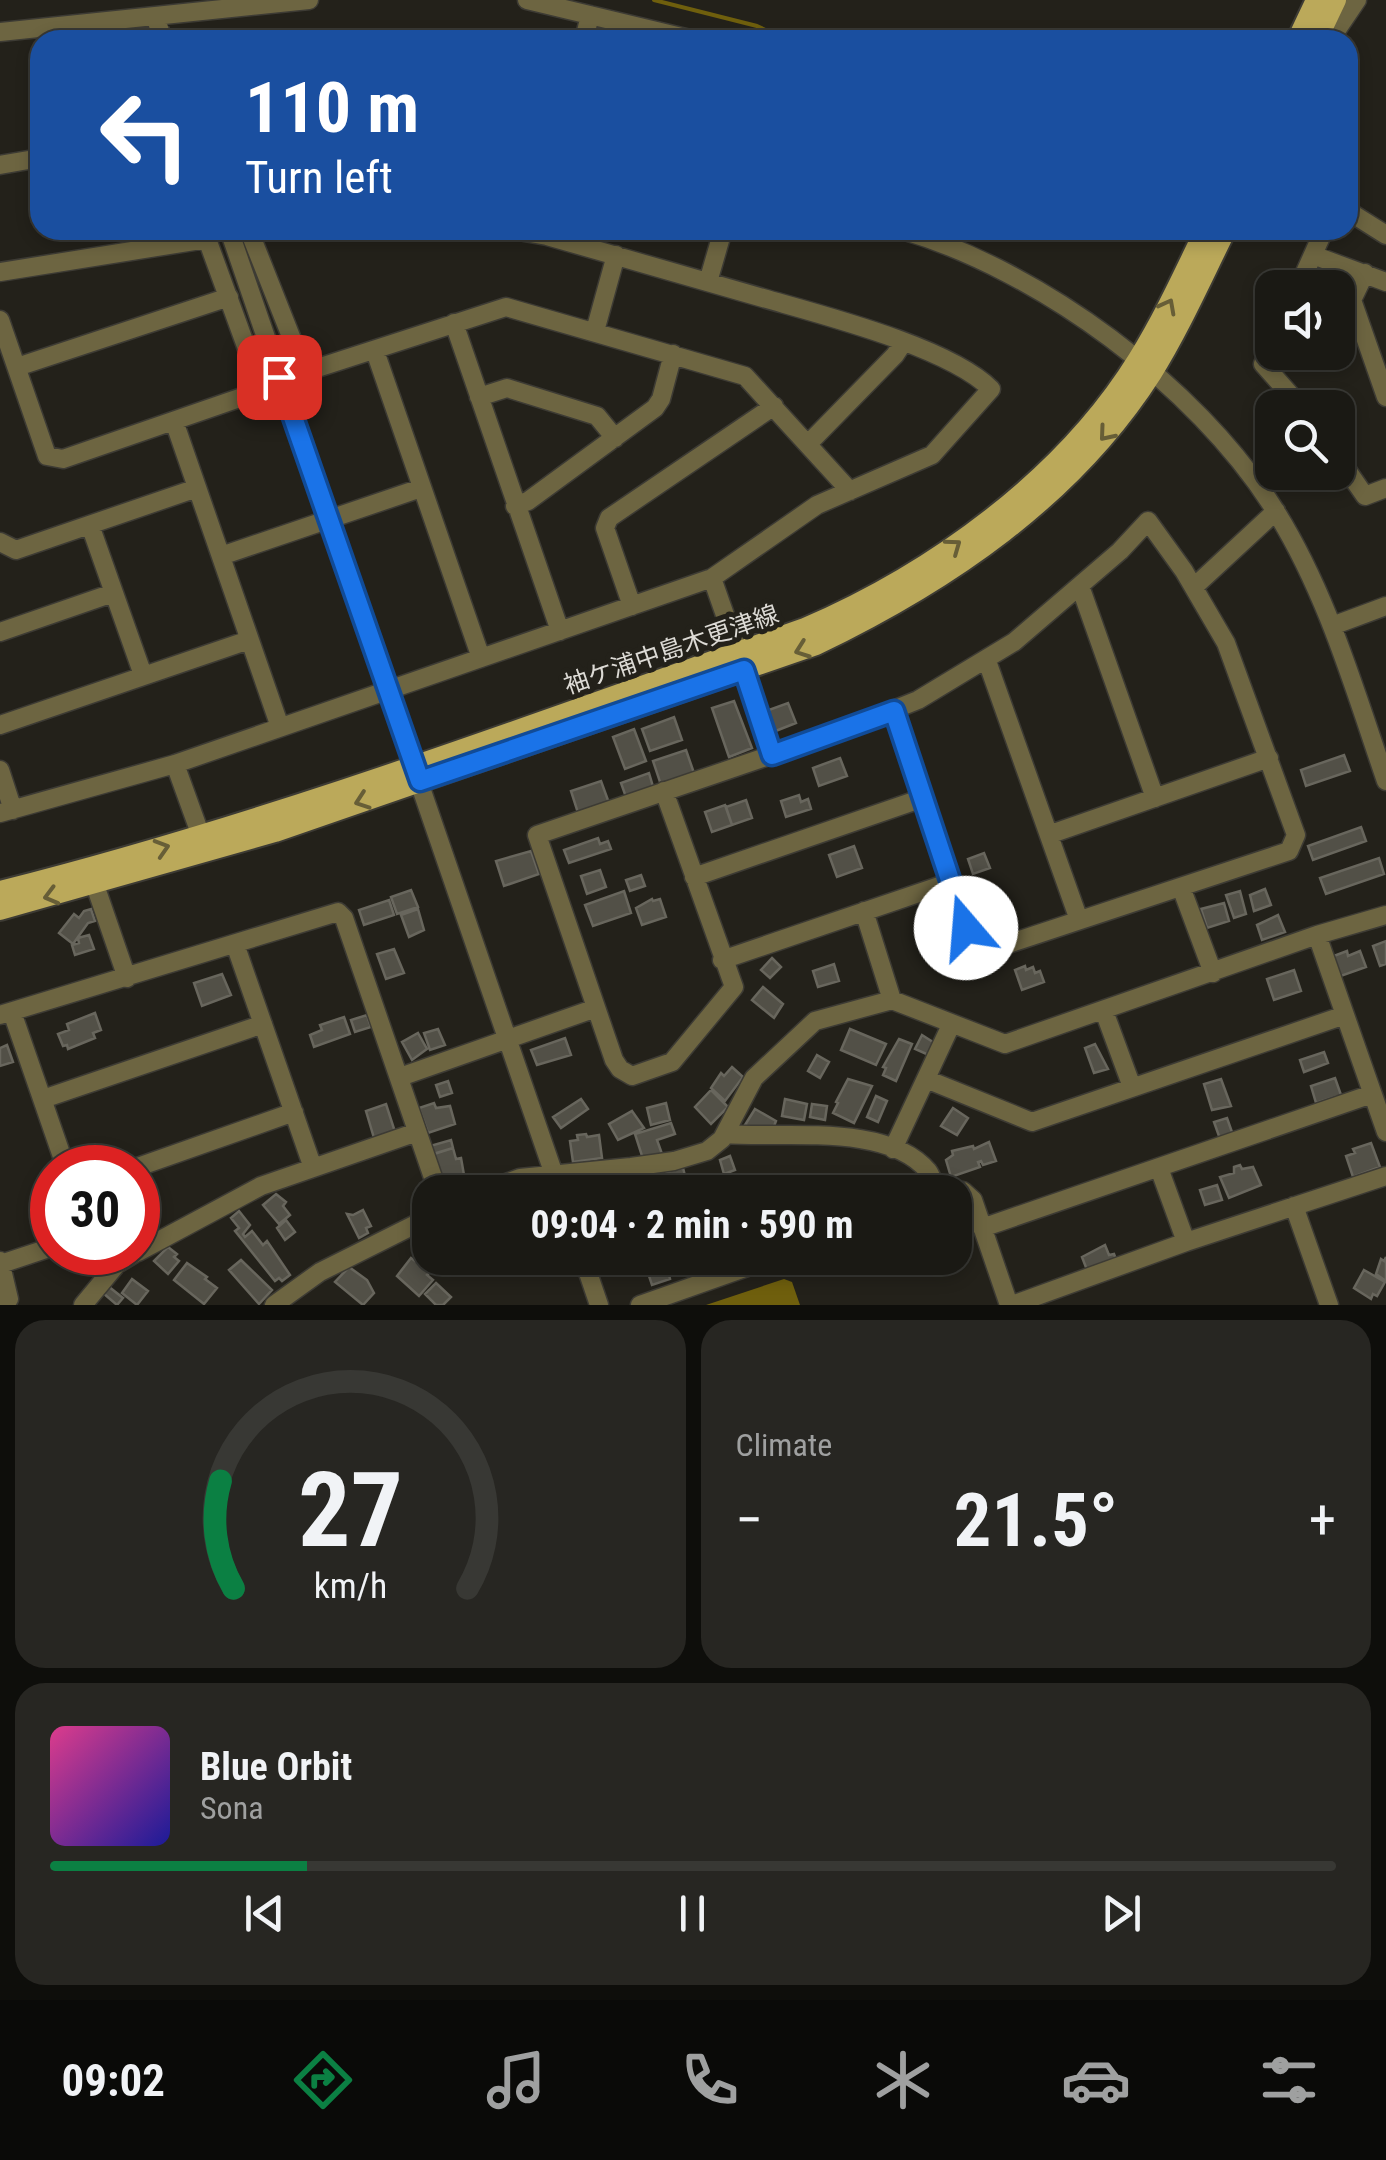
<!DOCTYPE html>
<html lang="en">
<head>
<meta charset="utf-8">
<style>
	body { margin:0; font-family:"Roboto Condensed","Noto Sans JP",sans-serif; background:#272622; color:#f1f3f6; height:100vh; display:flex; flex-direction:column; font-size:38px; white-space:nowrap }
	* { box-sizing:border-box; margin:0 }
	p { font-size:32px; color:#9fa0a0 }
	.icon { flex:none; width:55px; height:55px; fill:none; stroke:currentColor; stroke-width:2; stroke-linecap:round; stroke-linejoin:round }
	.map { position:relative; height:1305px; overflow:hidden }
	.side { display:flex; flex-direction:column; gap:15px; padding:15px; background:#0e0e0b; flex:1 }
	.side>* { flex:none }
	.guide { position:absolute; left:30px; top:30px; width:1328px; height:210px; border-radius:30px; box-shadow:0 5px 15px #0003,0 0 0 2px #383834; background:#1a4fa0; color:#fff; overflow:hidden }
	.buttons { position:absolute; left:1255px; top:270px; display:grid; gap:20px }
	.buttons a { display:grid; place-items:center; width:100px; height:100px; border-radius:20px; background:#1a1914; box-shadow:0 5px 15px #0003,0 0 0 2px #383834; font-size:50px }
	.speed { position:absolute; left:30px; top:1145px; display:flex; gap:20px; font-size:50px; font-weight:700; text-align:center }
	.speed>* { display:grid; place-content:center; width:130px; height:130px; border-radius:50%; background:#1a1914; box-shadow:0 5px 15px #0003,0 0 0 2px #383834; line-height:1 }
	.speed .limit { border:15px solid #d22; background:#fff; color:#111 }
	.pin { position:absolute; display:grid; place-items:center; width:85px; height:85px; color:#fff; margin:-42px; border-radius:20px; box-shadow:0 5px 15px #0006 }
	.me { position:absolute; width:110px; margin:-55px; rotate:342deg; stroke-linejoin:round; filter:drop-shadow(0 0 8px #0008) }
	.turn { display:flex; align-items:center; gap:35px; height:210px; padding:0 50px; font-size:45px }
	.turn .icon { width:130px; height:130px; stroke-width:2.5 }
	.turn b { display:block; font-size:70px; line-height:85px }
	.big { font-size:75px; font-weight:700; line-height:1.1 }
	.side .tile { flex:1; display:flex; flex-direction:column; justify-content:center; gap:15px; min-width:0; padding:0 35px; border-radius:30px; background:#272622 }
	.side .dial { align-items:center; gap:0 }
	.dial svg { height:260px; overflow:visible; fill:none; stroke:#383834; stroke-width:7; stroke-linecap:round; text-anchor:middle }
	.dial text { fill:#f1f3f6; stroke:none }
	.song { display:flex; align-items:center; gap:30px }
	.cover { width:120px; height:120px; border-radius:15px; background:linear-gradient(135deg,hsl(330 70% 55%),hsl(240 70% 35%)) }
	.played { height:10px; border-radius:5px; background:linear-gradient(90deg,#0b8043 20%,#383834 20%) }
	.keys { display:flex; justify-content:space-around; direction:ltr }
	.heat { display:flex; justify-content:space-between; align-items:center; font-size:55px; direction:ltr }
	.side .tiles { flex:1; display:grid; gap:15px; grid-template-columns:1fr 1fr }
	.tile:last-child { grid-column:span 2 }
	.trip { position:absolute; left:412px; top:1175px; width:560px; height:100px; border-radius:30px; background:#1a1914; box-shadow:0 5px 15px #0003,0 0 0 2px #383834; font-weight:700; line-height:100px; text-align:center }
	.tab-bar { display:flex; height:160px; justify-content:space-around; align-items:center; background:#0a0a08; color:#9fa0a0 }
	.tab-bar .icon { width:70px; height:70px }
	.tab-bar .active { color:#0b8043 }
	.tab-bar b { font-size:45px; color:#f1f3f6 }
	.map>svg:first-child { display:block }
	.water { fill:#6f5f0d }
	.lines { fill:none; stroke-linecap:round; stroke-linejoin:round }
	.stream { stroke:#6f5f0d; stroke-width:4 }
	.building { fill:#525047; stroke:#68665d; stroke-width:2.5 }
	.minor-casing { stroke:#3d3b34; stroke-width:21 }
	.major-casing { stroke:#3d3b34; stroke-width:24 }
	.minor { stroke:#6d6541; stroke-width:18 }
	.major { stroke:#bba95a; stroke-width:20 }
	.oneway { stroke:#675e37 }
	.route-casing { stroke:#114b97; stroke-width:25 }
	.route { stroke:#1a73e8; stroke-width:18 }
	.labels { text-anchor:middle; stroke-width:10; stroke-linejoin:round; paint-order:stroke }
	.street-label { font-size:25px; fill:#dcdad5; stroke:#23211a }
</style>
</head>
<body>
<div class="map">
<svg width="1386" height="1305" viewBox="0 0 1386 1305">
	<rect width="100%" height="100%" fill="#23211a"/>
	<path class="water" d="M784 1279 792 1282 800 1305H706Z"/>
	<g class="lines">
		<path class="stream" d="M654 0 757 26 787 40"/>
	</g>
	<path class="building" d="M734 701 752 748 729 757 712 708Z
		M788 703 796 723 773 732 766 711Z
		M674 717 682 740 650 751 642 729Z
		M634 729 646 761 625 769 613 737Z
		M686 750 694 773 661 785 653 761Z
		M1344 755 1350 771 1306 786 1301 770Z
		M840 758 847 776 819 786 813 768Z
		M649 773 654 790 627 800 621 783Z
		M601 781 609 803 578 813 571 791Z
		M799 795 801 802 808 799 811 809 786 817 781 801Z
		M746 800 752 818 732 825 726 807Z
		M725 805 732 825 712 832 705 812Z
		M1361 827 1366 841 1313 860 1308 846Z
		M598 838 600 844 608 841 611 849 569 863 564 850Z
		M854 846 862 868 837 877 829 855Z
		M531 851 539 874 504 886 496 861Z
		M984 853 990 868 973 874 968 859Z
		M1379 858 1384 874 1326 894 1320 878Z
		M600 870 606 887 587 894 581 876Z
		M641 875 645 886 630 891 626 880Z
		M1265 889 1271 905 1254 911 1250 895Z
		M411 890 418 907 397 914 391 897Z
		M624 891 631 913 593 926 585 905Z
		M1240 891 1246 914 1234 918 1226 895Z
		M652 899 653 901 660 899 666 917 642 925 636 908Z
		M389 900 394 915 364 925 359 910Z
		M1224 903 1229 921 1207 928 1201 909Z
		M91 909 95 921 88 923 73 944 59 933 74 914 79 918 84 911Z
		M418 909 424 930 409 937 401 915Z
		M1278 915 1285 932 1262 940 1257 925Z
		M953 925 958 939 933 944 928 931Z
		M89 935 94 949 75 955 72 945 79 943 78 938Z
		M1386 941V964L1380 966 1373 946Z
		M394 949 404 973 386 979 377 954Z
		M1347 951 1348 956 1360 951 1366 967 1338 977 1331 957Z
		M772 958 781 967 770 978 761 970Z
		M834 964 839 981 818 987 813 971Z
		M1025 966 1026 970 1033 967 1035 973 1040 971 1044 982 1022 990 1015 970Z
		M1294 970 1301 991 1274 1000 1267 979Z
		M222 974 231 995 202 1006 194 983Z
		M763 987 783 1004 774 1018 752 1000Z
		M95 1013 101 1030 93 1033 95 1038 68 1049 67 1045 63 1046 58 1034 69 1030 67 1024Z
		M367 1015 371 1027 355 1032 351 1020Z
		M344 1017 350 1034 314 1047 310 1035 322 1030 320 1025Z
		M438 1029 445 1045 430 1050 424 1033Z
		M850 1029 886 1044 876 1065 841 1050Z
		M418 1033 427 1049 412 1060 402 1042Z
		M922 1035 936 1044 931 1056 915 1049Z
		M565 1038 571 1055 537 1065 531 1050Z
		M899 1039 912 1044 896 1081 883 1075 886 1068 883 1067Z
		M1095 1044 1108 1069 1094 1073 1085 1048Z
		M7 1045 13 1062 0 1066V1048Z
		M1324 1052 1328 1063 1304 1072 1300 1060Z
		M817 1055 829 1062 820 1078 808 1071Z
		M732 1067 743 1077 725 1101 711 1088 721 1073 724 1076Z
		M1335 1078 1341 1095 1316 1103 1311 1086Z
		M848 1079 872 1086 854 1123 833 1113 838 1103 836 1102Z
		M1221 1079 1231 1106 1212 1110 1204 1084Z
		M448 1081 452 1093 440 1097 436 1085Z
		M711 1090 728 1107 711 1124 695 1107Z
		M876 1096 887 1101 878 1122 867 1117Z
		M581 1099 588 1109 561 1128 553 1117Z
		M785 1099 807 1104 804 1120 782 1116Z
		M434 1103 436 1108 450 1106 455 1124 428 1133 419 1108Z
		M666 1103 670 1120 651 1125 647 1108Z
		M386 1104 395 1132 374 1138 366 1111Z
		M812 1104 827 1106 825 1120 810 1117Z
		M953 1108 968 1118 957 1135 941 1126Z
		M755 1109 776 1121 773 1129 760 1131 745 1125Z
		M632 1111 644 1128 618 1140 609 1124Z
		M1227 1118 1233 1135 1220 1139 1214 1122Z
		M671 1123 675 1134 657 1140 662 1154 643 1159 635 1134Z
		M586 1134 587 1137 599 1135 602 1158 573 1162 570 1141 578 1140 577 1135Z
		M451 1140 453 1148 433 1154 430 1146Z
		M989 1142 996 1161 983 1165 981 1161 978 1162 980 1167 951 1177 946 1160 953 1155 952 1151 973 1146 974 1149Z
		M1371 1143 1380 1167 1353 1177 1346 1156 1355 1153 1353 1149Z
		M453 1148 456 1159 461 1158 464 1175 442 1182 434 1154Z
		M730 1156 735 1170 724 1174 720 1160Z
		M1240 1165 1242 1169 1253 1167 1261 1185 1229 1198 1220 1177 1234 1173V1167Z
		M683 1168 689 1191 665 1192 663 1187 657 1188 654 1175Z
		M780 1175 787 1192H743L748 1189 746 1184Z
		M710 1180 711 1183 716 1181 720 1189 732 1184 736 1192H688Z
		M1217 1185 1222 1200 1205 1205 1200 1190Z
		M276 1194 286 1202 283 1206 290 1215 279 1224 263 1205Z
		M363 1210 371 1226 366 1228 368 1233 359 1238 347 1214 353 1215Z
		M239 1211 250 1225 243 1234 245 1237 252 1231 263 1245 267 1241 290 1275 282 1281 279 1278 275 1281 235 1231 239 1228 231 1218Z
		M286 1220 295 1232 285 1240 277 1228Z
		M1105 1245 1109 1255 1114 1254 1117 1262 1087 1270 1082 1257Z
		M168 1247 177 1254 174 1257 179 1261 168 1274 154 1261Z
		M1386 1257V1281L1376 1274 1381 1259 1384 1261Z
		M411 1258 430 1272 427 1275 433 1280 419 1296 397 1276Z
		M643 1258H665L670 1279 652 1285Z
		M241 1260 272 1290 259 1304 229 1270Z
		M187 1263 207 1277 205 1279 217 1288 204 1304 174 1280Z
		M349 1267 367 1280 374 1293 363 1305 335 1282Z
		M1364 1270 1385 1282 1377 1296 1373 1294 1371 1299 1354 1288Z
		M132 1279 148 1291 137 1305 122 1293Z
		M436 1283 451 1297 443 1305H436L425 1294Z
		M108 1286 123 1298 117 1305 103 1293Z"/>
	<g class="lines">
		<defs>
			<path id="minor" d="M527 0 694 40
				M155 16 163 40
				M0 32 309 0
				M584 40 590 15
				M1330 40 1357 0
				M0 165 40 158
				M1348 211 1386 235
				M229 230 560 1192
				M265 230 250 233 305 372 506 307 745 376 850 491
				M902 230C1041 271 1195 385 1273 507 1326 590 1354 688 1386 781
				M1313 255 1386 282
				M0 272 207 239 259 382 251 394 63 459 47 456 0 320
				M1365 273 1352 300 1386 397
				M708 282 723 230
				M1298 288 1324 230
				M454 323 560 631
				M595 331 616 255
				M1272 344 1263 364 1302 408
				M375 351 481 658
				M17 367 229 297
				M479 397 507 388 597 416 615 438
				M174 421 280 727
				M808 444 895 355 903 343
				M1338 457 1365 496 1386 488
				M515 506 528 501 655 408 661 399 673 354
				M90 525 143 675
				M0 542 16 550 197 488
				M221 556 421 488
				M712 578 738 652
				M1080 586 1155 798
				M1194 587 1276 511
				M632 606 605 528 609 518 774 406
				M1332 626 1386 606
				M0 632 113 593
				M987 661 1079 920
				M744 670 772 755
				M0 725 249 640
				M175 764 201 836
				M0 770 13 810
				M664 791 734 987 672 1062 632 1076 620 1069 614 1060 537 835 836 733 918 700 1014 642 1120 551 1148 521 1184 571 1226 643 1296 835 1289 851 1008 944 966 928 894 711
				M0 813 175 764 712 578 817 505 932 455 991 389C949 347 822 315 763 298 691 277 619 256 547 236L513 230
				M1051 834 1269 758
				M694 877 923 798
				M95 885 127 978
				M1181 887 1213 973
				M864 911 892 1000
				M1317 935 1386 1132
				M235 944 313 1168
				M722 960 951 882
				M1104 1011 1132 1087
				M12 1012 66 1168
				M0 1015 338 912 344 918 438 1192
				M400 1077 596 1008
				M926 1079 1032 1122 1345 1015
				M43 1099 263 1024
				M725 1134C782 1139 887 1122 928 1171 932 1176 934 1186 937 1192
				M893 1149 951 1025
				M135 1168 294 1112
				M1159 1168 1186 1242
				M481 1192 520 1178 631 1167 674 1161 707 1151 722 1139 754 1078 815 1021 892 1000 1005 1044 1317 935 1386 915
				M955 1194 963 1191 973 1200 1009 1305
				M1294 1206 1329 1305
				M982 1228 1372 1094
				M138 1252 261 1186 417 1132
				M583 1258 599 1305
				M0 1261 9 1299 3 1305
				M1 1264 52 1247
				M83 1305 117 1264 137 1252
				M274 1305 320 1272 430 1217
				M640 1305 773 1258
				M1012 1305 1186 1242 1386 1176"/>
			<path id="major" d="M1297 40 1316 0
				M1317 40 1336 0
				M0 891C274 822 539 722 805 628 933 573 1064 479 1138 359 1164 317 1184 273 1205 230
				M0 910 275 832 816 645C947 582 1072 498 1152 373 1180 328 1202 278 1226 230"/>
		</defs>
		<use href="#minor" class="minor-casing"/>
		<use href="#major" class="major-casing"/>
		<use href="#minor" class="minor"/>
		<use href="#major" class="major"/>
	</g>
	<defs><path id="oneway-chevron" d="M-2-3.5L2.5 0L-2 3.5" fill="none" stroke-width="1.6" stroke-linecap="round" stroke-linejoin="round" transform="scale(2.5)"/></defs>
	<g class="oneway">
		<use href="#oneway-chevron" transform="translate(1168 306) rotate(-62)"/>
		<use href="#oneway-chevron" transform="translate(1106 434) rotate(130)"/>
		<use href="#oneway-chevron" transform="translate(954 546) rotate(-36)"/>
		<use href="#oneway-chevron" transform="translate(802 650) rotate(160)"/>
		<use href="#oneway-chevron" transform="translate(362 801) rotate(161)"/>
		<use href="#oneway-chevron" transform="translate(162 848) rotate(-17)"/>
		<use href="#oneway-chevron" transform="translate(51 896) rotate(165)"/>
	</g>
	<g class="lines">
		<defs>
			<path id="route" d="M279 377 420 781 744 670 772 755 894 711 966 928"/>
		</defs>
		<use href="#route" class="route-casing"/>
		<use href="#route" class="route"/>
	</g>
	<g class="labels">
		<g class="street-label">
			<text transform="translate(671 649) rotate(-19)" y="9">袖ケ浦中島木更津線</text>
		</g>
	</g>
</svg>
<div class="buttons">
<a><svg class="icon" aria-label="sound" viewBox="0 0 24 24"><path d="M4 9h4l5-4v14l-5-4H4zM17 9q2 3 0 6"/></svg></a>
<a><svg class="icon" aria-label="search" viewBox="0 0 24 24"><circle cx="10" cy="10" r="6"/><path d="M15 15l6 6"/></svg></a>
</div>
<div class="speed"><div class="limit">30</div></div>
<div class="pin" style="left:279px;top:377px;background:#d93025"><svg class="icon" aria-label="arrive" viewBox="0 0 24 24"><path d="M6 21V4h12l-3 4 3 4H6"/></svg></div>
<svg class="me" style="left:966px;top:928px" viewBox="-20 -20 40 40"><circle r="19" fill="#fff"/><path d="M0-13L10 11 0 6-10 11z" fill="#1a73e8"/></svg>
<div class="trip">09:04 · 2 min · 590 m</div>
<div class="guide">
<div class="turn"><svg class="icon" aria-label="left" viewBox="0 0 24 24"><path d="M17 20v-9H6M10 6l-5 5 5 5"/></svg><div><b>110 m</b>Turn left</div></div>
</div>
</div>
<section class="side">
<div class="tiles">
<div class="tile dial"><svg viewBox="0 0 100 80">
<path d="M14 69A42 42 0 1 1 86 69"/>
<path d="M14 69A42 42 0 0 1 10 36" stroke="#0b8043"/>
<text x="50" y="56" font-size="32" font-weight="700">27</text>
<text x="50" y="72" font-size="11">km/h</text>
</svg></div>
<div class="tile"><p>Climate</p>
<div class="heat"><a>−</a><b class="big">21.5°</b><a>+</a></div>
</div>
<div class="tile">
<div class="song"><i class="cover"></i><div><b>Blue Orbit</b><p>Sona</p></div></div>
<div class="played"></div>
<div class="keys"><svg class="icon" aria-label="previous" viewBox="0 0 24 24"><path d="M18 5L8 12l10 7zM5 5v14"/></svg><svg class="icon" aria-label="pause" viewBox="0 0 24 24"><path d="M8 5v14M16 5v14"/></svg><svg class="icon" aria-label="next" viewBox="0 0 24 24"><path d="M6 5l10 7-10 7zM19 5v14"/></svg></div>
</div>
</div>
</section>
<nav class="tab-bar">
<b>09:02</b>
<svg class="icon active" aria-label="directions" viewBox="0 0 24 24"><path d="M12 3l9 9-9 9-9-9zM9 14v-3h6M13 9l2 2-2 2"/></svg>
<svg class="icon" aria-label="music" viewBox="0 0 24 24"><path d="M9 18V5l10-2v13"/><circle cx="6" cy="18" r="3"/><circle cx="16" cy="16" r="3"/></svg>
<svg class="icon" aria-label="phone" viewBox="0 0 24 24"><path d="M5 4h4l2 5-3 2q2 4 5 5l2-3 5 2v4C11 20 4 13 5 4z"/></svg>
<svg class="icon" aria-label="climate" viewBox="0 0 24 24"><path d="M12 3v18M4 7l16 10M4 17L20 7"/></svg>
<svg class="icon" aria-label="car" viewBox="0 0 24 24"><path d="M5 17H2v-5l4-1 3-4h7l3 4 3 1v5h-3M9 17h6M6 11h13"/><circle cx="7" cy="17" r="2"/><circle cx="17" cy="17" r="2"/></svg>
<svg class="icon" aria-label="filters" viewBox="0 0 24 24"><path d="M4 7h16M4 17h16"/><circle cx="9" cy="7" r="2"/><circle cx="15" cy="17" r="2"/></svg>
</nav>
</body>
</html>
